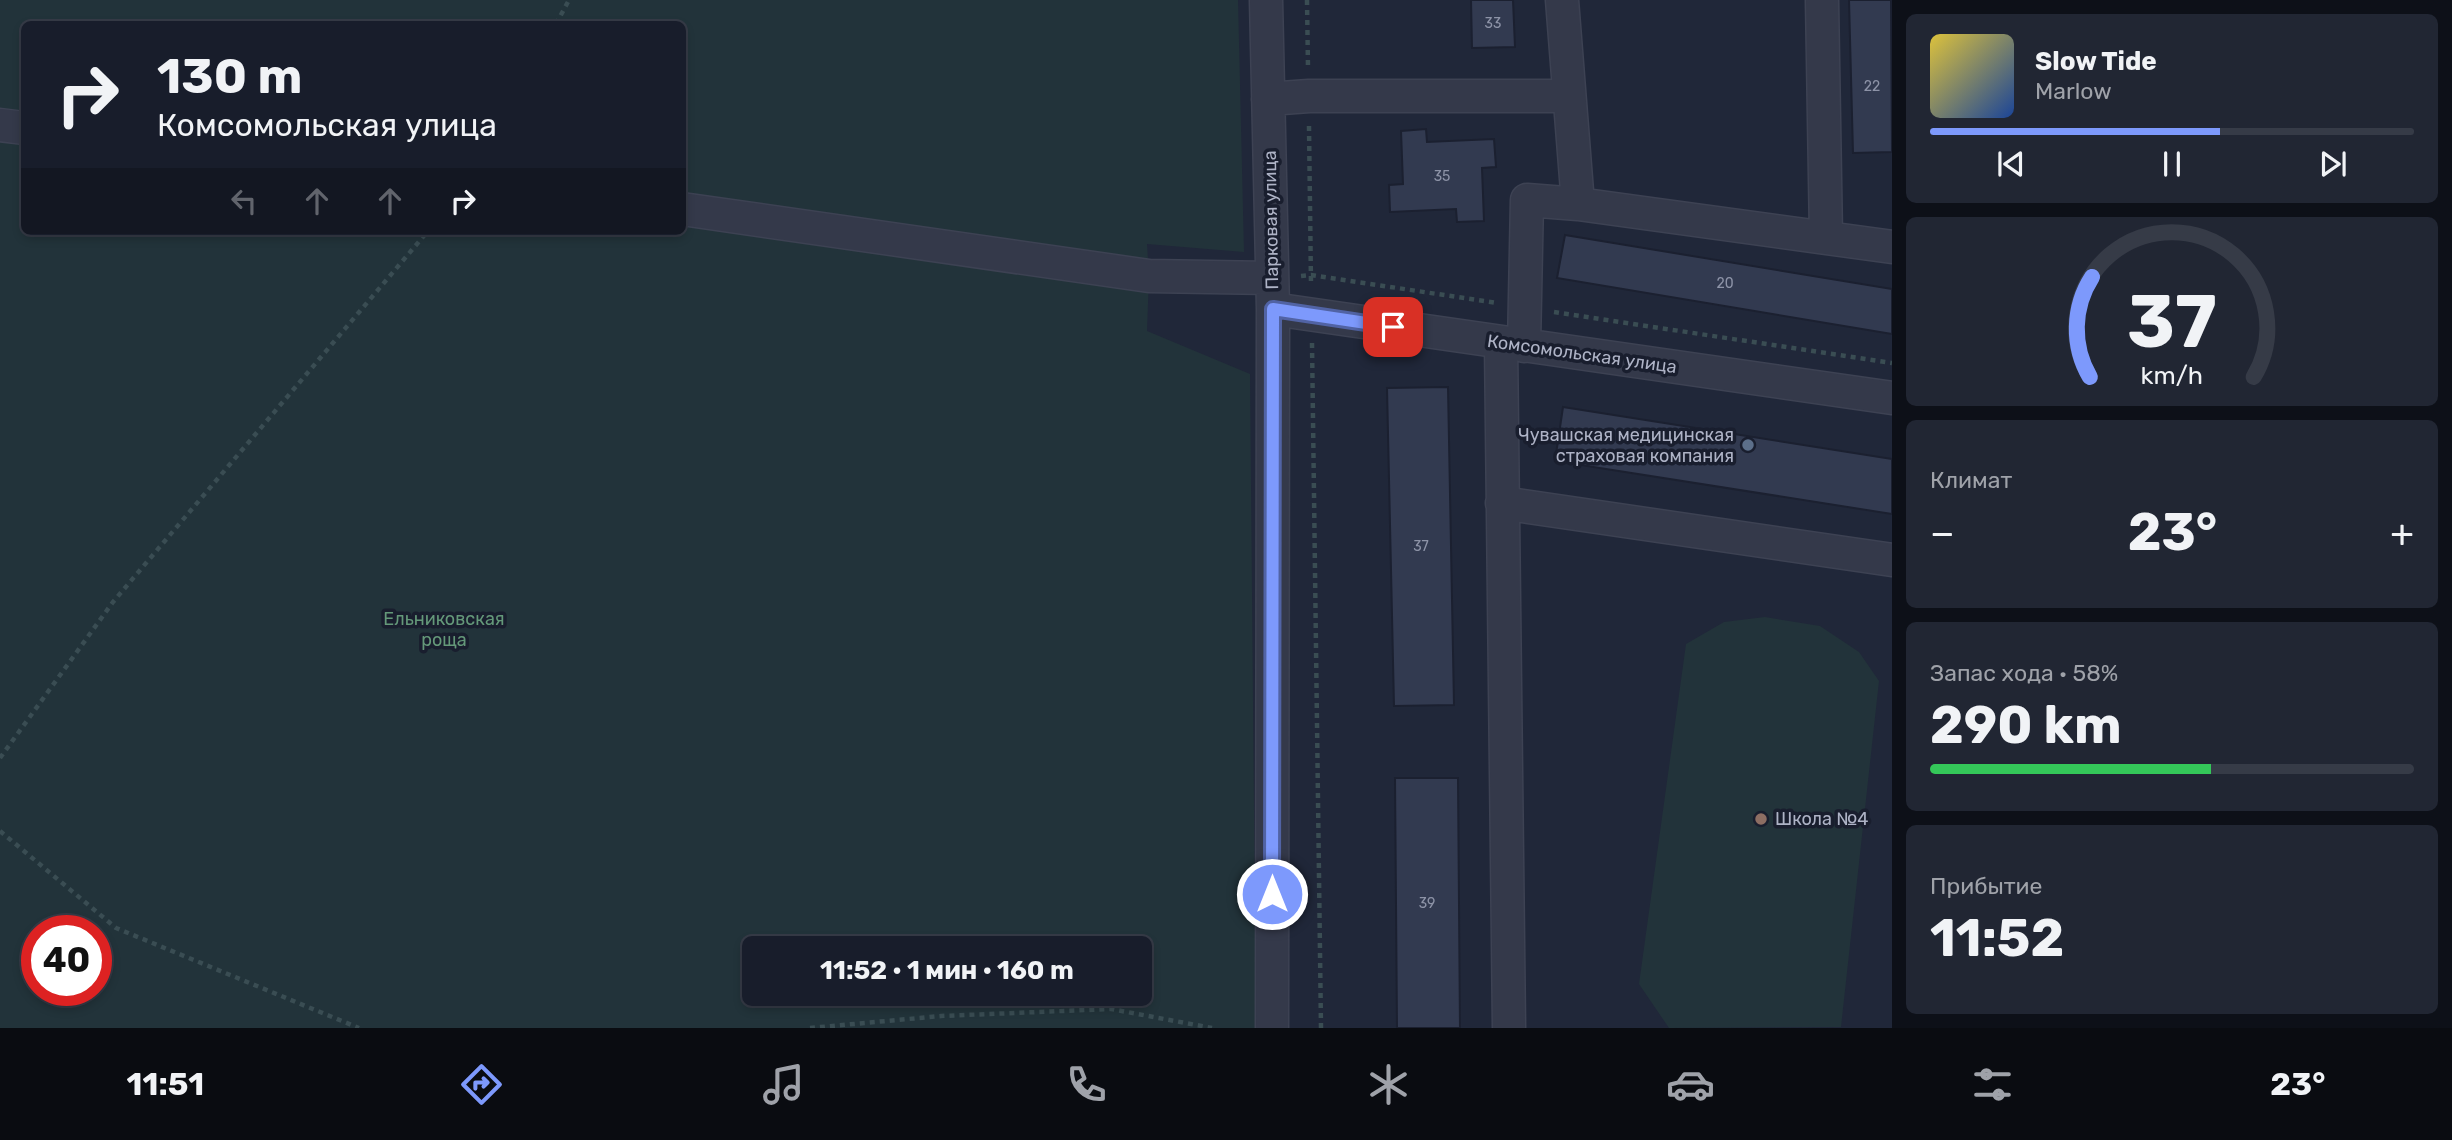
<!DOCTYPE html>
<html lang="ru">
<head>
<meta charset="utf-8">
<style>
	body { margin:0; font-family:Rubik,sans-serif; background:#212633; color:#f1f3f6; height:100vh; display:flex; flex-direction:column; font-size:26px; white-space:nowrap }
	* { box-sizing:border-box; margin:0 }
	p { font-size:23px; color:#9fa2a9 }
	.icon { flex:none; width:38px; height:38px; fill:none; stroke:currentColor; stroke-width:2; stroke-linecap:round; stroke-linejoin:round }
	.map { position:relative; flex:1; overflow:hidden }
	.drawer { display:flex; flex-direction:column; gap:14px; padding:14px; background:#0d1018; width:560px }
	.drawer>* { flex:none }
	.hud { position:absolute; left:21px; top:21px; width:665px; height:214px; border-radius:10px; box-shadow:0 4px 10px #0003,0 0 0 2px #363b47; background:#181d2b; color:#f1f3f6; overflow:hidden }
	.speed { position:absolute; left:21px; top:915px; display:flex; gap:14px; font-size:35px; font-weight:700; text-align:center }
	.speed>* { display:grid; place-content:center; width:91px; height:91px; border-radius:50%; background:#181d2b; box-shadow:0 4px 10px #0003,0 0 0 2px #363b47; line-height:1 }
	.speed .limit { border:10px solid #d22; background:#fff; color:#111 }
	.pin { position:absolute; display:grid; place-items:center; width:60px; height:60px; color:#fff; margin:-30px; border-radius:14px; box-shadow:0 4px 10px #0006 }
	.me { position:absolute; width:77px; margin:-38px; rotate:0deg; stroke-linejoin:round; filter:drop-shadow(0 0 5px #0008) }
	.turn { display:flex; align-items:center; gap:24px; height:147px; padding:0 21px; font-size:32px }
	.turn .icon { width:91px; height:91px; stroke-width:2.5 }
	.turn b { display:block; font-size:49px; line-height:60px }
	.lanes { display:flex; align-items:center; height:66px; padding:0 21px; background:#0003; justify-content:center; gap:35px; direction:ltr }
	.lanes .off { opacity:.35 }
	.big { font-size:52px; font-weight:700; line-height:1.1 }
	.drawer .card { flex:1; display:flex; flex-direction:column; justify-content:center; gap:10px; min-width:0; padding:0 24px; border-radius:10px; background:#212633 }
	.drawer .dial { align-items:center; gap:0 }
	.dial svg { height:182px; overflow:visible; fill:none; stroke:#363b47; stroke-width:7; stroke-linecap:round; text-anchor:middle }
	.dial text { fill:#f1f3f6; stroke:none }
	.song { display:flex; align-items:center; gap:21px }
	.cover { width:84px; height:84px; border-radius:10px; background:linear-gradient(135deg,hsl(50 70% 55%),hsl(220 70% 35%)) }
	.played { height:7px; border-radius:4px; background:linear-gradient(90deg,#7d99fc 60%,#363b47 60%) }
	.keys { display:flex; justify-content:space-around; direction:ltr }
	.heat { display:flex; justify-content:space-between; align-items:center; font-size:38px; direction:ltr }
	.charge { height:10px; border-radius:5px; background:linear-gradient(90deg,#34c759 58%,#363b47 0) }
	.trip { position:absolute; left:742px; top:936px; width:410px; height:70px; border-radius:10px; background:#181d2b; box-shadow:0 4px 10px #0003,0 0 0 2px #363b47; font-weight:700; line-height:70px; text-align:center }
	.menu { display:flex; height:112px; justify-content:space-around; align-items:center; background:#0a0c11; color:#9fa2a9 }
	.menu .icon { width:49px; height:49px }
	.menu .on { color:#7d99fc }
	.menu b { font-size:32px; color:#f1f3f6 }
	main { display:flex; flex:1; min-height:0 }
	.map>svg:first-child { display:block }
	.green { fill:#22333a; fill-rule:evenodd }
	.building { fill:#323a50; stroke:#1b2030; stroke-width:2 }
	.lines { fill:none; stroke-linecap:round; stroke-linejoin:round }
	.minor-casing { stroke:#3d4253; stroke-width:35 }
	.path { stroke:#3a4d53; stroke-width:4.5; stroke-dasharray:5 5; stroke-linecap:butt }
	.minor { stroke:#34394a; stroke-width:32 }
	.route-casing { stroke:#5163a4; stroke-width:18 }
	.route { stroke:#7d99fc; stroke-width:12 }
	.service-dot { fill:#5c6f8a; stroke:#191e2e; stroke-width:2.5 }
	.education-dot { fill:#8d6e63; stroke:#191e2e; stroke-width:2.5 }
	.labels { text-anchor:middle; stroke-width:7; stroke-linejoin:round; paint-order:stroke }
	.number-label { font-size:14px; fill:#8d93a7 }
	.street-label { font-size:18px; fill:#aeb3c6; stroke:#191e2e }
	.poi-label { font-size:18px; fill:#aeb3c6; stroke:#191e2e; text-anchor:end }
	.park-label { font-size:18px; fill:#649879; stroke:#191e2e }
</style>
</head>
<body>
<main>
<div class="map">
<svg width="1892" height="1028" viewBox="0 0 1892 1028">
	<rect width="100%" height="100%" fill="#202739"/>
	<path class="green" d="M0 0H1238L1244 252 1147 244 1149 276 1147 331 1250 374 1256 1028H0ZM24 24H682V231H24ZM37 931H96V990H37ZM754 948H1139V994H754Z
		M1765 617 1820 626 1859 652 1879 681 1841 1027 1669 1028 1639 984 1686 644 1724 622Z"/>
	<path class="building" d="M1471 0H1513L1515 47 1472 48Z
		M1849 0H1891L1892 152 1853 153Z
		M1426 129 1427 142 1494 139 1496 167 1482 168 1484 221 1457 222 1456 209 1390 212 1389 185 1403 184 1401 131Z
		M1565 235 1892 289V334L1557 278Z
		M1448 387 1454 705 1394 706 1387 388Z
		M1563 407 1892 459V514L1555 461Z
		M1395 778H1458L1460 1028H1397Z"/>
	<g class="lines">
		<defs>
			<path id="minor" d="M1266 0 1273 309 1272 1028
				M1562 0 1578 204
				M1822 0 1826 237
				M1268 99 1309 96H1568
				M0 125 24 128
				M682 209 1149 276 1272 278
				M1273 309 1892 398
				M1501 343 1509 1028
				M1524 346 1527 200 1578 204 1892 247
				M1502 503 1892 560"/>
		</defs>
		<use href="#minor" class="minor-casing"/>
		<path class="path" d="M1307 0 1308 68
			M556 24 569 0
			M1309 126 1311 285
			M1301 276 1311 275 1497 303
			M1554 312 1892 363
			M1312 343 1321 1028
			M0 758 113 602 428 231
			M0 831 116 928 359 1028
			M810 1028 941 1016 1111 1009 1212 1028"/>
		<use href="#minor" class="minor"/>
	</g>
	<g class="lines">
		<defs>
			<path id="route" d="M1272 894 1273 309 1393 327"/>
		</defs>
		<use href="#route" class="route-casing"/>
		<use href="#route" class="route"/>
	</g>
	<circle class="service-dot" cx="1748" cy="445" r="7"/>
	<circle class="education-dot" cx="1761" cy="819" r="7"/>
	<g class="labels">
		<g class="number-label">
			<text x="1493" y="28">33</text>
			<text x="1872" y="91">22</text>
			<text x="1442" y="181">35</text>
			<text x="1725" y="288">20</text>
			<text x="1421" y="551">37</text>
			<text x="1427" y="908">39</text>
		</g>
		<g class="street-label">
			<text transform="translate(1271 220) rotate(-91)" y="6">Парковая улица</text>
			<text transform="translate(1582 354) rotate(8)" y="6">Комсомольская улица</text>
		</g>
		<g class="poi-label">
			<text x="1734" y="441">Чувашская медицинская<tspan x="1734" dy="21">страховая компания</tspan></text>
			<text x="1775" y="825" text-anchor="start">Школа №4</text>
		</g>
		<g class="park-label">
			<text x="444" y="625">Ельниковская<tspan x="444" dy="21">роща</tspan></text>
		</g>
	</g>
</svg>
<div class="speed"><div class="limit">40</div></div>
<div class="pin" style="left:1393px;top:327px;background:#d93025"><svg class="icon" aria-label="arrive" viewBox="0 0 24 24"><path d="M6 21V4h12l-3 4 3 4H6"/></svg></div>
<svg class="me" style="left:1272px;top:894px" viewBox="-20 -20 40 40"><circle r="17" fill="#7d99fc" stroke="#fff" stroke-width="3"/><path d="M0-11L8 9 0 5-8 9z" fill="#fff"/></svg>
<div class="trip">11:52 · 1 мин · 160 m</div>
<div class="hud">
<div class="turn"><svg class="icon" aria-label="right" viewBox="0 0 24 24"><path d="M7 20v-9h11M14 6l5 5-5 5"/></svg><div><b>130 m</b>Комсомольская улица</div></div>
<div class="lanes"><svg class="icon off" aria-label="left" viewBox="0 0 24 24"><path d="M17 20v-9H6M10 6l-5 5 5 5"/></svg><svg class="icon off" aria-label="ahead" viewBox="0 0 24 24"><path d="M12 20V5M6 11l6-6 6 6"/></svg><svg class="icon off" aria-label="ahead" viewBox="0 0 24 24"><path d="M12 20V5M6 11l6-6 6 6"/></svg><svg class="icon" aria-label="right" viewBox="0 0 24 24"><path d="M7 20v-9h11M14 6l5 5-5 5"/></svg></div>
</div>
</div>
<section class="drawer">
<div class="card">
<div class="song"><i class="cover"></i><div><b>Slow Tide</b><p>Marlow</p></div></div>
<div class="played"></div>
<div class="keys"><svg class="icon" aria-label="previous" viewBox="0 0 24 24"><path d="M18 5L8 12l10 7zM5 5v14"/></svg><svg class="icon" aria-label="pause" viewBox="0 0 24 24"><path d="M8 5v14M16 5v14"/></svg><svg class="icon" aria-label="next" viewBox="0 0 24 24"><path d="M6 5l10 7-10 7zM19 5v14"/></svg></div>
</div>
<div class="card dial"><svg viewBox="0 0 100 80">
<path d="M14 69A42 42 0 1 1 86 69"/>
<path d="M14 69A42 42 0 0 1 15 25" stroke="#7d99fc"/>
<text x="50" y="56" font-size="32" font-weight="700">37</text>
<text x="50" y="72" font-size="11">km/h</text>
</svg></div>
<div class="card"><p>Климат</p>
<div class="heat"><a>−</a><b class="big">23°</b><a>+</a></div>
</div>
<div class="card"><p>Запас хода · 58%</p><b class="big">290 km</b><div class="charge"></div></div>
<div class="card"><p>Прибытие</p><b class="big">11:52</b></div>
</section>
</main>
<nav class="menu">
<b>11:51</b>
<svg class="icon on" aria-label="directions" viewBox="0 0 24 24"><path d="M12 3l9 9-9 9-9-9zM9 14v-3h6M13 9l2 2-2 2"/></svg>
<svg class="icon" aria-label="music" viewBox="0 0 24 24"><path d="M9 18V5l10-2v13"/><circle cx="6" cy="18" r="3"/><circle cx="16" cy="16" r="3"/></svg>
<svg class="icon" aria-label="phone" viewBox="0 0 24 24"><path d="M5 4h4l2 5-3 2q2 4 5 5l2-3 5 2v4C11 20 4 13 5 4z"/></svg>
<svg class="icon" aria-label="climate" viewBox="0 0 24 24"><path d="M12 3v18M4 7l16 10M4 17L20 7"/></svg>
<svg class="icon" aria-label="car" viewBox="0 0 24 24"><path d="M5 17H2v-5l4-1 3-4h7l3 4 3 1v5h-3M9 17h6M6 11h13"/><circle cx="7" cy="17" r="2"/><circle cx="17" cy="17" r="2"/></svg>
<svg class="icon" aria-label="filters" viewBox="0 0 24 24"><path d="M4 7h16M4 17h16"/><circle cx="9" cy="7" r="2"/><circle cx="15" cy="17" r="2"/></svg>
<b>23°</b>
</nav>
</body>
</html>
